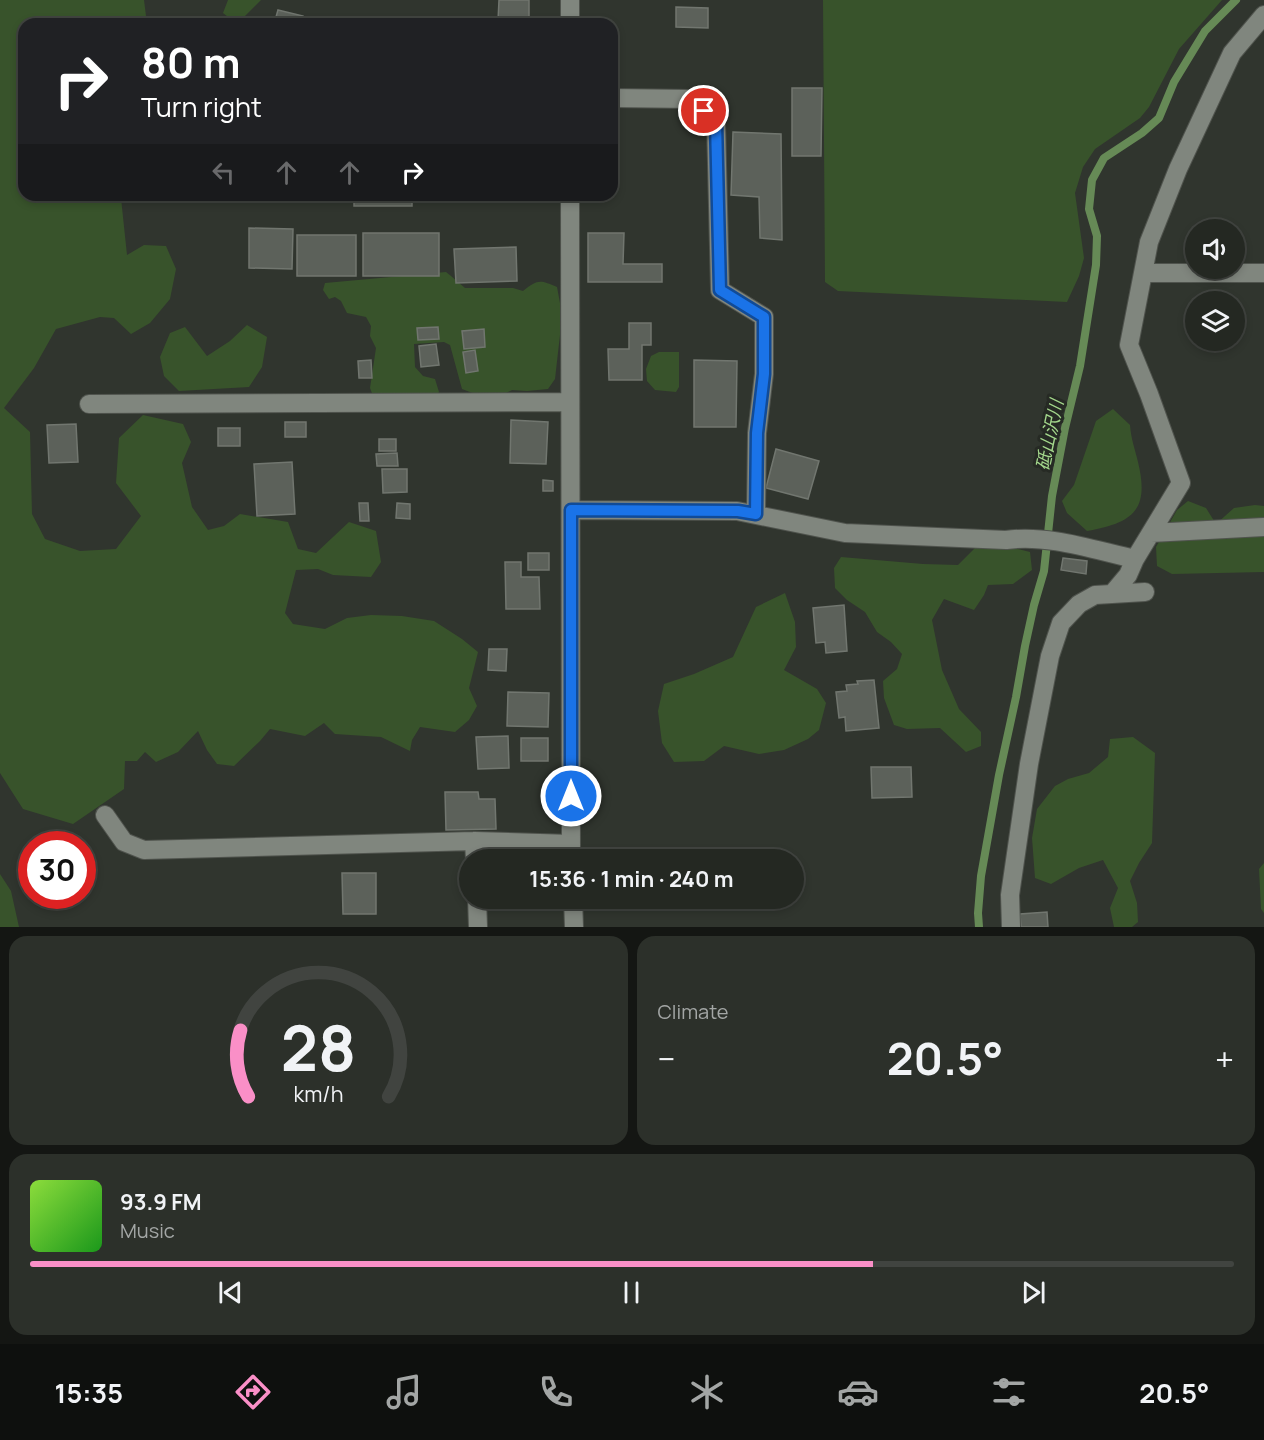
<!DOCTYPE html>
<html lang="en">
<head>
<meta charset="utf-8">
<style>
	body { margin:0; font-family:Manrope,"Noto Sans JP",sans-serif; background:#2c302a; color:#f1f3f6; height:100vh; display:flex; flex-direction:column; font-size:22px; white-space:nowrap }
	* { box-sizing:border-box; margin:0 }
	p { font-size:20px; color:#a3a6a5 }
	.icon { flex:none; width:33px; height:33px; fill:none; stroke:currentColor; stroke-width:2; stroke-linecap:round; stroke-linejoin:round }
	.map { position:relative; height:927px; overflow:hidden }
	.sheet { display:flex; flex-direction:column; gap:9px; padding:9px; background:#141613; flex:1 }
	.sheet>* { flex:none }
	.guide { position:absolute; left:18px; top:18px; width:600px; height:183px; border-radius:18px; box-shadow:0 3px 9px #0003,0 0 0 2px #414440; background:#202124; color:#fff; overflow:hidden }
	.tools { position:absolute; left:1185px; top:219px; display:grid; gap:12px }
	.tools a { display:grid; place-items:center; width:60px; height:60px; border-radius:50%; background:#242822; box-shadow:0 3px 9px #0003,0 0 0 2px #414440; font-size:30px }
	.speed { position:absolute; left:18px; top:831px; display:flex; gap:12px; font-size:30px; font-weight:700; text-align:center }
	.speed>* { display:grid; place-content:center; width:78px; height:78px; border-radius:50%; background:#242822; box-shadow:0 3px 9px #0003,0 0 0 2px #414440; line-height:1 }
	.speed .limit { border:9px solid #d22; background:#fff; color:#111 }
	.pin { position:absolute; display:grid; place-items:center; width:51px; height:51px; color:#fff; margin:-26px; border:3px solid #fff; border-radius:50%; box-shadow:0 2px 6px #0007 }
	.me { position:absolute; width:66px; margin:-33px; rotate:0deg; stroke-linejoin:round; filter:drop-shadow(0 0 4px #0008) }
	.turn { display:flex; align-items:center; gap:21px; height:126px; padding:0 24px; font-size:27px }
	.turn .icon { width:78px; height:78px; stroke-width:2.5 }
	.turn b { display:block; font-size:42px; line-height:51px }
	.lanes { display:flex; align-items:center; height:57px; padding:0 24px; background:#0003; justify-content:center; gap:30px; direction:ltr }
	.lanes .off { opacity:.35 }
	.big { font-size:45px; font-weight:700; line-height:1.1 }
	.sheet .card { flex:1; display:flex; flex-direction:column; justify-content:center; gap:9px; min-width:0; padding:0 21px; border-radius:18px; background:#2c302a }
	.sheet .dial { align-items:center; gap:0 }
	.dial svg { height:156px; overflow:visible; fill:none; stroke:#414440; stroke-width:7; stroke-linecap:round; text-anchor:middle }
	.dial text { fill:#f1f3f6; stroke:none }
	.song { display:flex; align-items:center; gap:18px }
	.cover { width:72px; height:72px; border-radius:9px; background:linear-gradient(135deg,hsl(90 70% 55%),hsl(120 70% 35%)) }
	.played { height:6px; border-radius:3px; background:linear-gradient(90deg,#fa8fc7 70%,#414440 70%) }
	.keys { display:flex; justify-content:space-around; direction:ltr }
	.heat { display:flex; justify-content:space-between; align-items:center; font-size:33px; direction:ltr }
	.sheet .tiles { flex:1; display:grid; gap:9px; grid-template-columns:1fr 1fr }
	.card:last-child { grid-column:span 2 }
	.trip { position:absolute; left:459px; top:849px; width:345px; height:60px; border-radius:30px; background:#242822; box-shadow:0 3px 9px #0003,0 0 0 2px #414440; font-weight:700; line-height:60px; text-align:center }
	.tab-bar { display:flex; height:96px; justify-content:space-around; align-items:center; background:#0e100e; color:#a3a6a5 }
	.tab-bar .icon { width:42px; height:42px }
	.tab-bar .active { color:#fa8fc7 }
	.tab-bar b { font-size:27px; color:#f1f3f6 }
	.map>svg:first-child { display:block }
	.green { fill:#38532b }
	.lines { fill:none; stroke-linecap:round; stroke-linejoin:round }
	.stream { stroke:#668a56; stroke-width:8 }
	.building { fill:#5c615a; stroke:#71766f; stroke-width:1.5 }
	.minor-casing { stroke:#4f534d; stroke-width:20 }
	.minor { stroke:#80867e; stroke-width:18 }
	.route-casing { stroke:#114b97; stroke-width:15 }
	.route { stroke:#1a73e8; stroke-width:10 }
	.labels { text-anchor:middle; stroke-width:6; stroke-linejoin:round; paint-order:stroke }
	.water-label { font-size:18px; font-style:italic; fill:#a4d88c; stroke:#262a24 }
</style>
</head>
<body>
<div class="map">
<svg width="1264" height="927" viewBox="0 0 1264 927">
	<rect width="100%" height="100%" fill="#30352e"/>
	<path class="green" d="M0 0H144L147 24H24V195H117L121 198 127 255 144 245 166 246 176 269 170 299 150 323 131 334 114 318 100 317 56 329 34 368 4 408 30 432 32 514 45 539 80 551 116 549 141 516 116 483 119 438 143 415 183 424 191 442 182 463 192 507 208 530 224 526 240 514 288 522 298 549 316 553 349 522 376 531 381 562 371 577 333 575 318 569 296 570 285 613 293 624 325 629 347 618 371 615 402 616 434 621 462 639 478 652 469 688 477 706 469 720 455 732 420 727 412 740 410 751 381 737 335 734 324 723 305 736 270 729 260 741 234 766 217 764 207 750 198 731 178 752 156 762 145 752 137 761H125L124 789 73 824 23 809 0 773Z
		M228 0H261L237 24 223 13Z
		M823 0H1222L1179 49 1149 107 1140 118 1095 149 1083 167 1075 193 1084 258 1079 276 1067 302 838 291 825 282Z
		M446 272 451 276 465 288H513L523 291C538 279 540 280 557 287L560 303V335L555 379 548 389 527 391 512 390 496 398 475 394 462 389 450 345 444 342 414 344 415 367 423 376 435 379 439 392 436 397 373 396 370 388 376 348 370 336 371 326 366 317 347 313 341 301 335 297 329 299 323 290 325 283Z
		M247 325 267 337 262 367 249 387 179 391 164 376 160 357 170 333 185 327 207 356 230 341Z
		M659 352H679V387L676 392 655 390 647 381 646 369 651 356Z
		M1113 409 1130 425C1131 439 1135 449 1138 462 1150 511 1132 523 1087 531L1067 513 1062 501 1074 485 1096 421Z
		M1188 501 1206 508 1216 524 1234 508 1255 505 1264 506V572L1172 574 1157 566 1156 547 1177 510Z
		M1002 545 1030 552 1032 570 1013 584 988 585 984 595 974 610 944 599 932 620 942 670 959 709 981 732V746L966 752 940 728 907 729 894 725 884 698 883 681 897 669 902 654 891 642 877 632 865 612 847 600 835 588 834 568 841 557 923 564 958 565 975 548Z
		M785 593 795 622 796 647 784 670 817 689 826 703 819 730 808 739 784 750 759 754 724 746 704 761 674 762 662 743 658 711 664 684 694 674 733 657 756 607Z
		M1133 737 1155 753 1152 843 1139 863 1130 881 1137 903 1138 922 1132 927H1114L1110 908 1118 888 1103 860 1079 868 1051 884 1035 878 1032 838 1037 809 1055 786 1068 779 1089 773 1108 757 1110 739Z
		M1264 863V913L1261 909 1259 869Z
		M0 874 11 891 19 927H0Z"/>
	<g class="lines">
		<path class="stream" d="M979 927 978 913 981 876 999 775 1016 697 1025 646 1034 605 1044 571 1052 496 1065 428 1080 366 1096 265 1097 236 1089 209 1092 180 1104 158 1142 133 1159 118 1174 82 1205 31 1236 0"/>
	</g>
	<path class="building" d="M499 0H529V21H498Z
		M676 7 708 8V28L676 27Z
		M278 10 303 16 301 24H274Z
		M792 88H822L821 156H792Z
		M733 132 781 134 782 240 760 238 759 197 731 195Z
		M354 195H412V206H354Z
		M249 228 293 229 292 269 249 268Z
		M363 233H439V276H363Z
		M588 233H624L623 264H662V282H588Z
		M297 235H356V276H297Z
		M516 247 517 281 456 283 454 249Z
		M629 323H651V345H642V380H609L608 349H629Z
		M438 327 439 339 418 340 417 328Z
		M484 329 485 347 464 349 462 331Z
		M436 344 439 365 421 367 419 346Z
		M475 350 478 371 466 373 463 352Z
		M371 360 372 378H359L358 361Z
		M694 360 737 361 736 427H694Z
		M511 420 548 422 546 464 510 463Z
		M285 422H306V437H285Z
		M76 424 78 462 49 463 47 425Z
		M218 428H240V446H218Z
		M379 439H396V451H379Z
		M776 449 819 461 808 499 766 488Z
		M397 453 398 466H377L376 454Z
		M292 462 295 514 257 516 254 464Z
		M382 469H407V492L383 493Z
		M543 480 553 481V491H543Z
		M359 503H368L369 521H360Z
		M397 503 410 504V519L396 518Z
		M528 553H549V570H528Z
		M1063 558 1087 561 1086 574 1061 570Z
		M505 562H521V577H539L540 609H506Z
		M844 605 847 651 826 653 825 642 816 643 813 608Z
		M489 649H507L506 671 488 670Z
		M874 680 879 728 846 731 845 717 839 718 836 692 847 691 846 685 858 684 857 681Z
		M508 692 549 693 548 727 507 726Z
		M508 736 509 768 478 769 476 737Z
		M521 738H548V761H521Z
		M871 767H911L912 797 872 798Z
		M445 792H478L479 799H495L496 829 446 830Z
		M342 873H376V914H343Z
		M1047 912 1048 927H1021L1020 914Z"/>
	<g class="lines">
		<defs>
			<path id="minor" d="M570 24V0
				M612 98 693 99 716 122 720 290 764 317V374L757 433 756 514
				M570 195 571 860
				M1144 273H1264
				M89 404 570 402
				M571 510 737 511 845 533 1006 540C1048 534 1094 550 1135 559
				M1151 533 1264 527
				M1112 594 1128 575 1135 559 1181 483 1149 394 1129 345 1149 242 1178 169 1232 53 1264 15
				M105 815 124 842 144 850 474 841 571 844
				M474 841 475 860
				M477 898 478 927
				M573 898 574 927
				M1011 927 1010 895 1029 764 1050 656 1061 623 1079 604 1095 595 1145 592"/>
		</defs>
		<use href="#minor" class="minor-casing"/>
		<use href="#minor" class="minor"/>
	</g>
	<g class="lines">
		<defs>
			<path id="route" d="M571 796V510L738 511 756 514 757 433 764 374V317L720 290 716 122 704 111"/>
		</defs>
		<use href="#route" class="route-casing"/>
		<use href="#route" class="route"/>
	</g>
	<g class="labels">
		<g class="water-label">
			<text transform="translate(1050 435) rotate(-78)" y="6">砥山沢川</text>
		</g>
	</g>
</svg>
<div class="tools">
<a><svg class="icon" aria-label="sound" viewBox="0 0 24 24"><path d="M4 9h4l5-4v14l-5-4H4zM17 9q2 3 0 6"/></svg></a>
<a><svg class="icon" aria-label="layers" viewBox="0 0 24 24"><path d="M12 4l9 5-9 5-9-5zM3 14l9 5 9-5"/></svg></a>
</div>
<div class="speed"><div class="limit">30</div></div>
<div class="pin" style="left:704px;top:111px;background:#d93025"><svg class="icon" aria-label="arrive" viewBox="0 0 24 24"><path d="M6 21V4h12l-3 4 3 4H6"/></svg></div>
<svg class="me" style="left:571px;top:796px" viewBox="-20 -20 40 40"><circle r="17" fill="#1a73e8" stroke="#fff" stroke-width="3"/><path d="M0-11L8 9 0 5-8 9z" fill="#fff"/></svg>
<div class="trip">15:36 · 1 min · 240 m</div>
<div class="guide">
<div class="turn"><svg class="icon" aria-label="right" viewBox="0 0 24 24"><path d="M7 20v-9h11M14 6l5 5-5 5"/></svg><div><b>80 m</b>Turn right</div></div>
<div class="lanes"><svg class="icon off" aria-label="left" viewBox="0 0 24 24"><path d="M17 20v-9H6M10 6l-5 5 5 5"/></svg><svg class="icon off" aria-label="ahead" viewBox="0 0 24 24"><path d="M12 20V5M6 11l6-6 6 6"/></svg><svg class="icon off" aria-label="ahead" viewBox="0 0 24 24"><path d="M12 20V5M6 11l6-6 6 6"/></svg><svg class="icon" aria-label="right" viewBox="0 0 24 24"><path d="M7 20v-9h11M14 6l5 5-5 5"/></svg></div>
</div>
</div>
<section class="sheet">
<div class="tiles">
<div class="card dial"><svg viewBox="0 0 100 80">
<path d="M14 69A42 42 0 1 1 86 69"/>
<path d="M14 69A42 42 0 0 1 10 35" stroke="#fa8fc7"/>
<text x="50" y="56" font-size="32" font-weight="700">28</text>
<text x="50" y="72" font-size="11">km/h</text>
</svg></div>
<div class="card"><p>Climate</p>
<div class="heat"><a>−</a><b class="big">20.5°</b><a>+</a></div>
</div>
<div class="card">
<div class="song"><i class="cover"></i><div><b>93.9 FM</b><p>Music</p></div></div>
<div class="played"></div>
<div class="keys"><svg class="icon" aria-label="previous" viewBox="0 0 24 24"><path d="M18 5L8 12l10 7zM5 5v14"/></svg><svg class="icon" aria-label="pause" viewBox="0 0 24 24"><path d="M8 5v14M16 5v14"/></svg><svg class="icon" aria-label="next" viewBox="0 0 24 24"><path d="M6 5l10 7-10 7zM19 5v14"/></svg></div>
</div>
</div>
</section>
<nav class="tab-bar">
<b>15:35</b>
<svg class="icon active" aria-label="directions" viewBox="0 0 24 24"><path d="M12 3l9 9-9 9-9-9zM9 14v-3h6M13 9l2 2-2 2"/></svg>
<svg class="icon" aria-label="music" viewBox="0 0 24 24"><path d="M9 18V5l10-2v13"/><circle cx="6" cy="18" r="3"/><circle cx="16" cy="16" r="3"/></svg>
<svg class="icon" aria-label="phone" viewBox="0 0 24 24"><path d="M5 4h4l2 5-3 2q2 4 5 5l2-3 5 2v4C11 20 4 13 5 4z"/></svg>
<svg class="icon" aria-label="climate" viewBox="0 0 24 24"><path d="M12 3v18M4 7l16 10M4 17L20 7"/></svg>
<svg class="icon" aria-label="car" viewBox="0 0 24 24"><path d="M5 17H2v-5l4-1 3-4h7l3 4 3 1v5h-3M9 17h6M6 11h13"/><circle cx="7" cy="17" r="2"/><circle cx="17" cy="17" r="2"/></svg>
<svg class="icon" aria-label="filters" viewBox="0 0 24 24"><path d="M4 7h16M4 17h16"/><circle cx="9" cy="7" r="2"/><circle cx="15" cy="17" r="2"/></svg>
<b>20.5°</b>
</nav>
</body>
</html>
